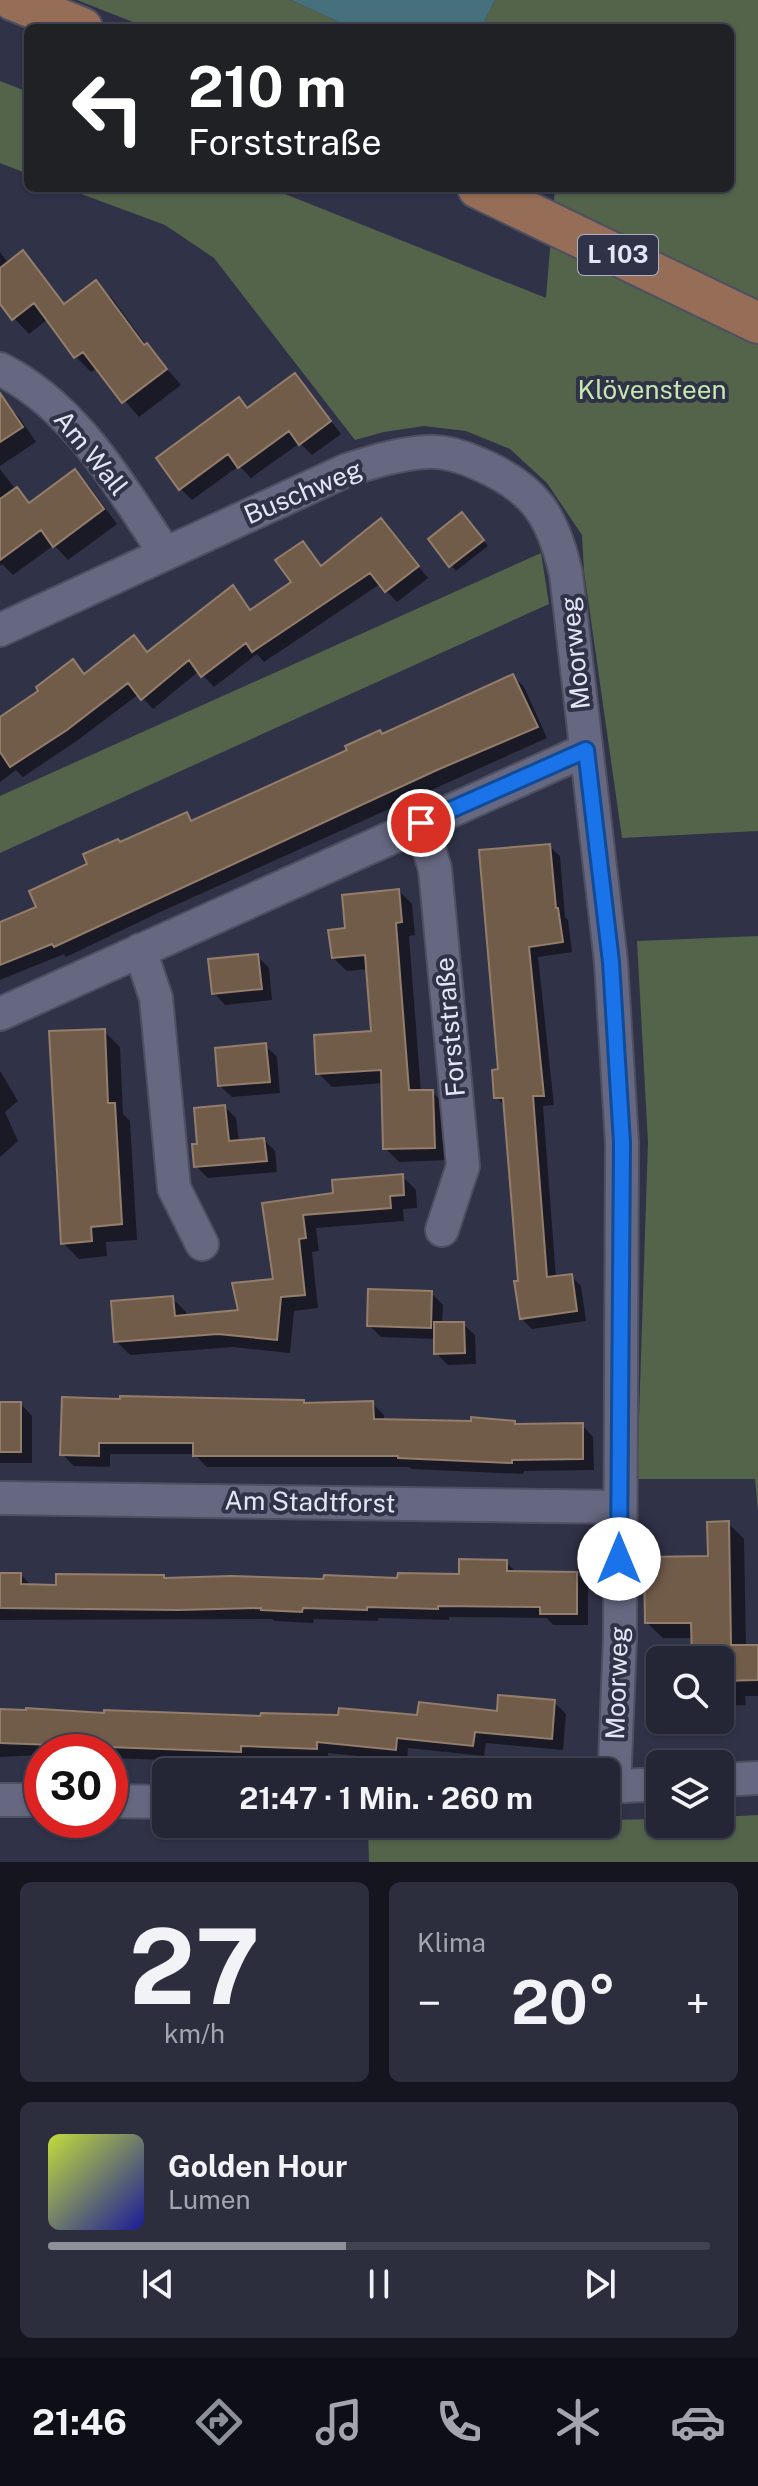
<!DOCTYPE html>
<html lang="de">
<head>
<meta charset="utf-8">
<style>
	body { margin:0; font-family:"Public Sans",sans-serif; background:#2c2e3e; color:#f1f3f6; height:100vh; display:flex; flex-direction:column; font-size:30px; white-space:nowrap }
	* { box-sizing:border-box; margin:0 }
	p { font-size:26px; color:#a3a5ad }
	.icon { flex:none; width:44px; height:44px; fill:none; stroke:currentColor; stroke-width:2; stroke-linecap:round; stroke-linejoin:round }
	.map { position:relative; height:1862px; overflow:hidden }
	.drawer { display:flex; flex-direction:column; gap:20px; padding:20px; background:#14151e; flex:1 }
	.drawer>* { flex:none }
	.top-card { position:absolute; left:24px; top:24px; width:710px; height:168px; border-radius:12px; box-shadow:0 2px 6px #0004,0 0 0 2px #414351; background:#202124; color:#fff; overflow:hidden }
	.fabs { position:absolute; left:646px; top:1646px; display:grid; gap:16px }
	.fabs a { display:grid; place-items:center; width:88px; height:88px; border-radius:12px; background:#242636; box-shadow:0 2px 6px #0004,0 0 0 2px #414351; font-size:40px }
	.speed { position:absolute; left:24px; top:1734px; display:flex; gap:16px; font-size:40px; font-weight:700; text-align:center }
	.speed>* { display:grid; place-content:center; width:104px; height:104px; border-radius:50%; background:#242636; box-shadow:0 2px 6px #0004,0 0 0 2px #414351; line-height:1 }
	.speed .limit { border:12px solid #d22; background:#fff; color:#111 }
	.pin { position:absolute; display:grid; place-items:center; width:68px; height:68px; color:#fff; margin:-34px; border:4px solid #fff; border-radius:50%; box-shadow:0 2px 8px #0007 }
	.me { position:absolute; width:88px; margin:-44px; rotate:0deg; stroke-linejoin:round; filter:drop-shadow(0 0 6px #0008) }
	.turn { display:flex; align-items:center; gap:28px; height:168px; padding:0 32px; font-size:36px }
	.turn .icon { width:104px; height:104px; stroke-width:2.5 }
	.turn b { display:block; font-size:56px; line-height:68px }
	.big { font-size:60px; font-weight:700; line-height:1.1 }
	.drawer .tile { flex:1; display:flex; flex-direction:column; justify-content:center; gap:12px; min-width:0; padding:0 28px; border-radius:12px; background:#2c2e3e }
	.drawer .dial { align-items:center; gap:0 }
	.dial b { font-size:104px; line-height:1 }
	.song { display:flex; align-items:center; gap:24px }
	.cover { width:96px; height:96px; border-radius:12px; background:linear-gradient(135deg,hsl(70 70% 55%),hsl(240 70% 35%)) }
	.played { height:8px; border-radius:4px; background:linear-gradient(90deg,#8c9099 45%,#414351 45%) }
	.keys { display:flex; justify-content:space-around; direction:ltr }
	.heat { display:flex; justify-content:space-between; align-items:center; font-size:44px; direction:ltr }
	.drawer .tiles { flex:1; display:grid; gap:20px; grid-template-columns:1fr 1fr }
	.tile:last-child { grid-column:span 2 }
	.trip { position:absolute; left:152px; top:1758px; width:468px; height:80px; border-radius:12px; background:#242636; box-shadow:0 2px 6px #0004,0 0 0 2px #414351; font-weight:700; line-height:80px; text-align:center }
	.dock { display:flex; height:128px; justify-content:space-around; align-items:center; background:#0e0f16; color:#a3a5ad }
	.dock .icon { width:56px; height:56px }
	.dock .active { color:#8c9099 }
	.dock b { font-size:36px; color:#f1f3f6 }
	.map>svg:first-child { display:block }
	.green { fill:#54644b }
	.water { fill:#45707c }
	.shadow { fill:#0007 }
	.building { fill:#715c4a; stroke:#947d6b; stroke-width:2 }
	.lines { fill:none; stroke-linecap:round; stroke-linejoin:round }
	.minor-casing { stroke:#4e4f61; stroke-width:36 }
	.major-casing { stroke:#4e4f61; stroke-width:44 }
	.minor { stroke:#666881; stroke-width:32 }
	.major { stroke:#966e57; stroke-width:40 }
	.route-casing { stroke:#114b97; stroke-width:20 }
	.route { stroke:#1a73e8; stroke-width:14 }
	.labels { text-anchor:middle; stroke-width:8; stroke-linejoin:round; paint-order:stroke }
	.shield { fill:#303248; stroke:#aeafc0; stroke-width:2 }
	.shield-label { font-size:24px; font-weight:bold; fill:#e4e5f4 }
	.park-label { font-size:26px; fill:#c4e7b0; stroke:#303248 }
	.street-label { font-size:26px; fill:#e4e5f4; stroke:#303248 }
</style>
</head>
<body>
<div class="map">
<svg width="758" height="1862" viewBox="0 0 758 1862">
	<rect width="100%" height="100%" fill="#303248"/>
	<path class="green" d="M77 0H291L352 28H148Z
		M495 0H758V831L622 838 584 571 582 535 547 483 510 449 466 431 424 426 384 432 355 440 214 258 165 225 65 188H270L546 298 555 188H730V28H481Z
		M0 81 28 92V174L0 163Z
		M541 553 549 604 0 853V796Z
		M758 936V1512L755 1479H637L648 1142 637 941Z
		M758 1815V1862H369L368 1829 606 1824V1820L660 1819V1824H720V1817Z"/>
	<path class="water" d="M291 0H495L481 28H352Z"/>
	<path class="shadow" d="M0 252 9 264 23 253 66 305 96 283 112 298 146 345 181 385 139 417 97 368 91 372 77 358 92 347 48 319 29 334 14 318 0 300Z
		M295 375 341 434 312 455 300 443 251 478 239 466 192 500 180 488 239 400 249 409Z
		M5 403 19 417 36 442 0 466V406Z
		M0 469 16 490 31 504 75 472 89 486 117 524 68 560 54 545 13 575 2 564 0 566Z
		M467 520 488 546 456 571 451 565Z
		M381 521 428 578 397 602 380 584 264 662 257 654 214 687 199 671 153 709 139 694 78 740 23 777 16 770 0 782V719L85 675 134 638 149 653 233 587 252 611 294 583 302 543 323 567Z
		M513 676 524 687 547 738 158 913 66 957 64 954 0 980V924L39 908 90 865 120 844 187 814 194 822Z
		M549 846 560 856 565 917 568 920 572 952 538 957 554 1105 543 1106 556 1278 571 1276 581 1286 586 1321 532 1329 521 1318 506 1107 496 1097Z
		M399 891 412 904 415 935 409 936 421 1092H432L446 1105 447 1160 399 1162 385 1148 384 1083 332 1087 318 1073 373 1033 368 969 347 971 333 958 348 930Z
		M257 956 269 968 272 1000 225 1005 214 993Z
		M104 1031 120 1047 123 1114 130 1121 137 1240 106 1242 107 1256 79 1259 63 1243Z
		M265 1045 277 1057 280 1093 232 1097 220 1086Z
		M0 1071 18 1101 5 1112 18 1141 0 1157Z
		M225 1107 236 1118 239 1142 264 1140 275 1151 277 1172 208 1178 196 1166 200 1146Z
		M402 1176 416 1190 417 1208 403 1209 404 1221 316 1228 319 1251 312 1252 318 1308 294 1311 290 1353 233 1347 130 1355 116 1341 172 1298 186 1312 187 1317 240 1312 275 1280 265 1205 335 1194Z
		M431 1293 443 1305 442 1324H463L475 1335 476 1364 448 1365 436 1353V1339L381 1337 369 1325Z
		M64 1399 303 1402 307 1405 372 1403 384 1415V1422L582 1425 593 1437 594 1470 524 1471 523 1474 412 1469 409 1467H207L194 1454H110V1467L74 1466 62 1454Z
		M0 1404H21L32 1416V1463H0Z
		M728 1523 744 1539 746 1647H758V1696H745L746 1705 720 1706V1660H694V1638H663L647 1623 710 1557Z
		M506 1562 518 1574H577L588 1586V1625H553L547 1618 449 1617V1620L378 1618V1621L314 1619 313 1623 275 1621 272 1619 0 1620V1575H21L32 1586 399 1580 461 1577Z
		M554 1702 566 1714 563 1750 486 1743 484 1756 408 1748 407 1761 328 1753V1760L252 1757V1763L110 1758V1752H42V1755L0 1757V1711L262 1718 419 1717 499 1713Z"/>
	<path class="building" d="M23 250 64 304 96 280 144 345 147 343 167 369 122 403 83 352 74 358 34 303 12 320 0 304V268Z
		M295 373 331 421 299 445 289 431 238 468 228 454 179 490 156 458 239 397 247 408Z
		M0 393 23 427 0 442Z
		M75 469 104 509 53 547 41 530 0 560V499L17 487 29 503Z
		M462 512 484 540 449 567 428 539Z
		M381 518 419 566 385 592 370 573 252 652 246 643 201 677 189 660 141 700 128 683 67 730 10 767 0 752V717L38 691 36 687 73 659 84 674 134 635 147 652 233 585 250 610 291 582 275 560 303 541 321 566Z
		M513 674 538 727 437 770 54 947 52 944 0 965V922L36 907 29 891 87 864 83 854 118 839 120 842 187 812 191 821 347 750 345 746 380 730 382 734Z
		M550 844 556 908H558L563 942 529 947 544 1096H533L547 1277 572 1274 577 1311 520 1319 514 1281H518L503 1098H494L492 1070 498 1069 479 850Z
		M399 889 402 922 396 923 409 1090H433L435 1148 383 1149 381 1070 316 1074 314 1035 371 1031 365 955 332 958 328 930 345 928 342 895Z
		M258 954 262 989 212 994 208 959Z
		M105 1029 108 1103H115L122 1224 91 1227 92 1241 61 1244 49 1031Z
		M266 1043 270 1082 218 1086 215 1048Z
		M225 1105 229 1141 264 1138 267 1161 194 1167 192 1144H197L194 1108Z
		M403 1174 404 1195 390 1196 391 1208 303 1215 306 1238 299 1239 305 1295 281 1297 277 1340 218 1334 114 1342 111 1301 173 1296 175 1316 238 1310 232 1283 273 1279 262 1203 333 1193 332 1180Z
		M368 1289 432 1291 431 1328 367 1326Z
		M434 1322H464L465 1353 434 1354Z
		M120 1396 304 1400V1403L373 1401 374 1419 471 1421V1417L515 1421V1424L583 1423V1459L512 1460V1463L398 1458V1456H193V1443H99V1456L60 1455 62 1397 120 1399Z
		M0 1402H21V1452H0Z
		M729 1521 731 1645H758V1680L720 1681V1660H692L691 1623H645L644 1557 708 1556 707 1522Z
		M459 1559 507 1560V1571L577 1572V1614H540V1607L438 1606V1609L367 1607V1610L303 1608 302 1612 261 1610V1608L179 1610 0 1608V1573H21V1584L56 1585V1574L164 1575V1578L231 1576 323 1579 324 1575 397 1578 398 1573 459 1574Z
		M498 1695 555 1700 552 1739 475 1732 473 1746 397 1738 396 1750 317 1742V1749L241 1746V1752L0 1743V1709L26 1710V1708L104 1713V1710L260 1716 261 1713 338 1715 339 1708 417 1715 419 1702 497 1711Z"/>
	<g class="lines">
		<defs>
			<path id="minor" d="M0 369C76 407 119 485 165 553
				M0 630 347 470C373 462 398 454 425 452 442 450 464 457 479 464 535 488 553 516 566 574L611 962 622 1143 620 1638 614 1787
				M421 823 435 869 463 1166 442 1230
				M140 950 156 998 174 1188 202 1244
				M0 1014 586 750
				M0 1498 619 1507
				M720 1780 758 1778
				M606 1787 660 1784
				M0 1800H42
				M110 1801 166 1802"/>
			<path id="major" d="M13 0 82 28
				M478 188 758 323"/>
		</defs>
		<use href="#minor" class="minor-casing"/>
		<use href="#major" class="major-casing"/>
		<use href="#minor" class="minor"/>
		<use href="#major" class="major"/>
	</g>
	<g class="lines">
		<defs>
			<path id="route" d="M421 823 586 750 611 962 622 1143 619 1559"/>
		</defs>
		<use href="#route" class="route-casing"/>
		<use href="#route" class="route"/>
	</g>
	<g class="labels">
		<rect class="shield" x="578" y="235" width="80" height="40" rx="6"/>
		<g class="shield-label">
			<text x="618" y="263">L 103</text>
		</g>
		<g class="park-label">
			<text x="652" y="399">Klövensteen</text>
		</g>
		<g class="street-label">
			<text transform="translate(91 453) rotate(51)" y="9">Am Wall</text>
			<text transform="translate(303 492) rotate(-23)" y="9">Buschweg</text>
			<text transform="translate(575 653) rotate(-96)" y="9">Moorweg</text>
			<text transform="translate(450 1027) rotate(-95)" y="9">Forststraße</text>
			<text transform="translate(310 1502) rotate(1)" y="9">Am Stadtforst</text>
			<text transform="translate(617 1683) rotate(-88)" y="9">Moorweg</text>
		</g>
	</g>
</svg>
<div class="fabs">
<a><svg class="icon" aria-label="search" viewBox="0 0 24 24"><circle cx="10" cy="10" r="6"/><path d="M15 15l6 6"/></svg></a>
<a><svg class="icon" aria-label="layers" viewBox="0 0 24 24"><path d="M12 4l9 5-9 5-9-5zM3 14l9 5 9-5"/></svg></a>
</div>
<div class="speed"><div class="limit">30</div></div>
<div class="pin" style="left:421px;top:823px;background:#d93025"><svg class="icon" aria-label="arrive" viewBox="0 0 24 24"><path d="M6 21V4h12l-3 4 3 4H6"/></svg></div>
<svg class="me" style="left:619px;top:1559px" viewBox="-20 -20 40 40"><circle r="19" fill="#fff"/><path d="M0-13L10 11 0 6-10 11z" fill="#1a73e8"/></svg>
<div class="trip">21:47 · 1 Min. · 260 m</div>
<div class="top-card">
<div class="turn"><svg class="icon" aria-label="left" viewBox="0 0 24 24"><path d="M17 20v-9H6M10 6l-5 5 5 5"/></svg><div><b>210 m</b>Forststraße</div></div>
</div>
</div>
<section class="drawer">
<div class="tiles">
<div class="tile dial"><b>27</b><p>km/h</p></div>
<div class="tile"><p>Klima</p>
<div class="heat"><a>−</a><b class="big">20°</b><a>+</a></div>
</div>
<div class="tile">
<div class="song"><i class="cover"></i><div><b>Golden Hour</b><p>Lumen</p></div></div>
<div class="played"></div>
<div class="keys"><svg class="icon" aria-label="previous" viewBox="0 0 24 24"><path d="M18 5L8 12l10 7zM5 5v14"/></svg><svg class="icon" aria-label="pause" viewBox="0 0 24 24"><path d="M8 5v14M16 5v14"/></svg><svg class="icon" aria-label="next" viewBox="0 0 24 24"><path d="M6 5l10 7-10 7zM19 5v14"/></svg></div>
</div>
</div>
</section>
<nav class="dock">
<b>21:46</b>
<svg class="icon active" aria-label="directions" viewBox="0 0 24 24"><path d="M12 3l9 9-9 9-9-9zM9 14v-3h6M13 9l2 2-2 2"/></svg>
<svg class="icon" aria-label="music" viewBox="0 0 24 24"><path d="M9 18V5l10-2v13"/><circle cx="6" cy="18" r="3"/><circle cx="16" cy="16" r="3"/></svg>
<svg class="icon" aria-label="phone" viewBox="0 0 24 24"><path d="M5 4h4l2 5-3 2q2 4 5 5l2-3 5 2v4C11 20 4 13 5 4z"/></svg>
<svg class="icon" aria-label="climate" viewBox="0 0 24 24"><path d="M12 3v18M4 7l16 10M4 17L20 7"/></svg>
<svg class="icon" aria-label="car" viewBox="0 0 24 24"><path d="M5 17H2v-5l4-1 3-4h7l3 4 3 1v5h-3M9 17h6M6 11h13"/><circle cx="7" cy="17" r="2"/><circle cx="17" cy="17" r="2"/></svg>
</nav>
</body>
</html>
